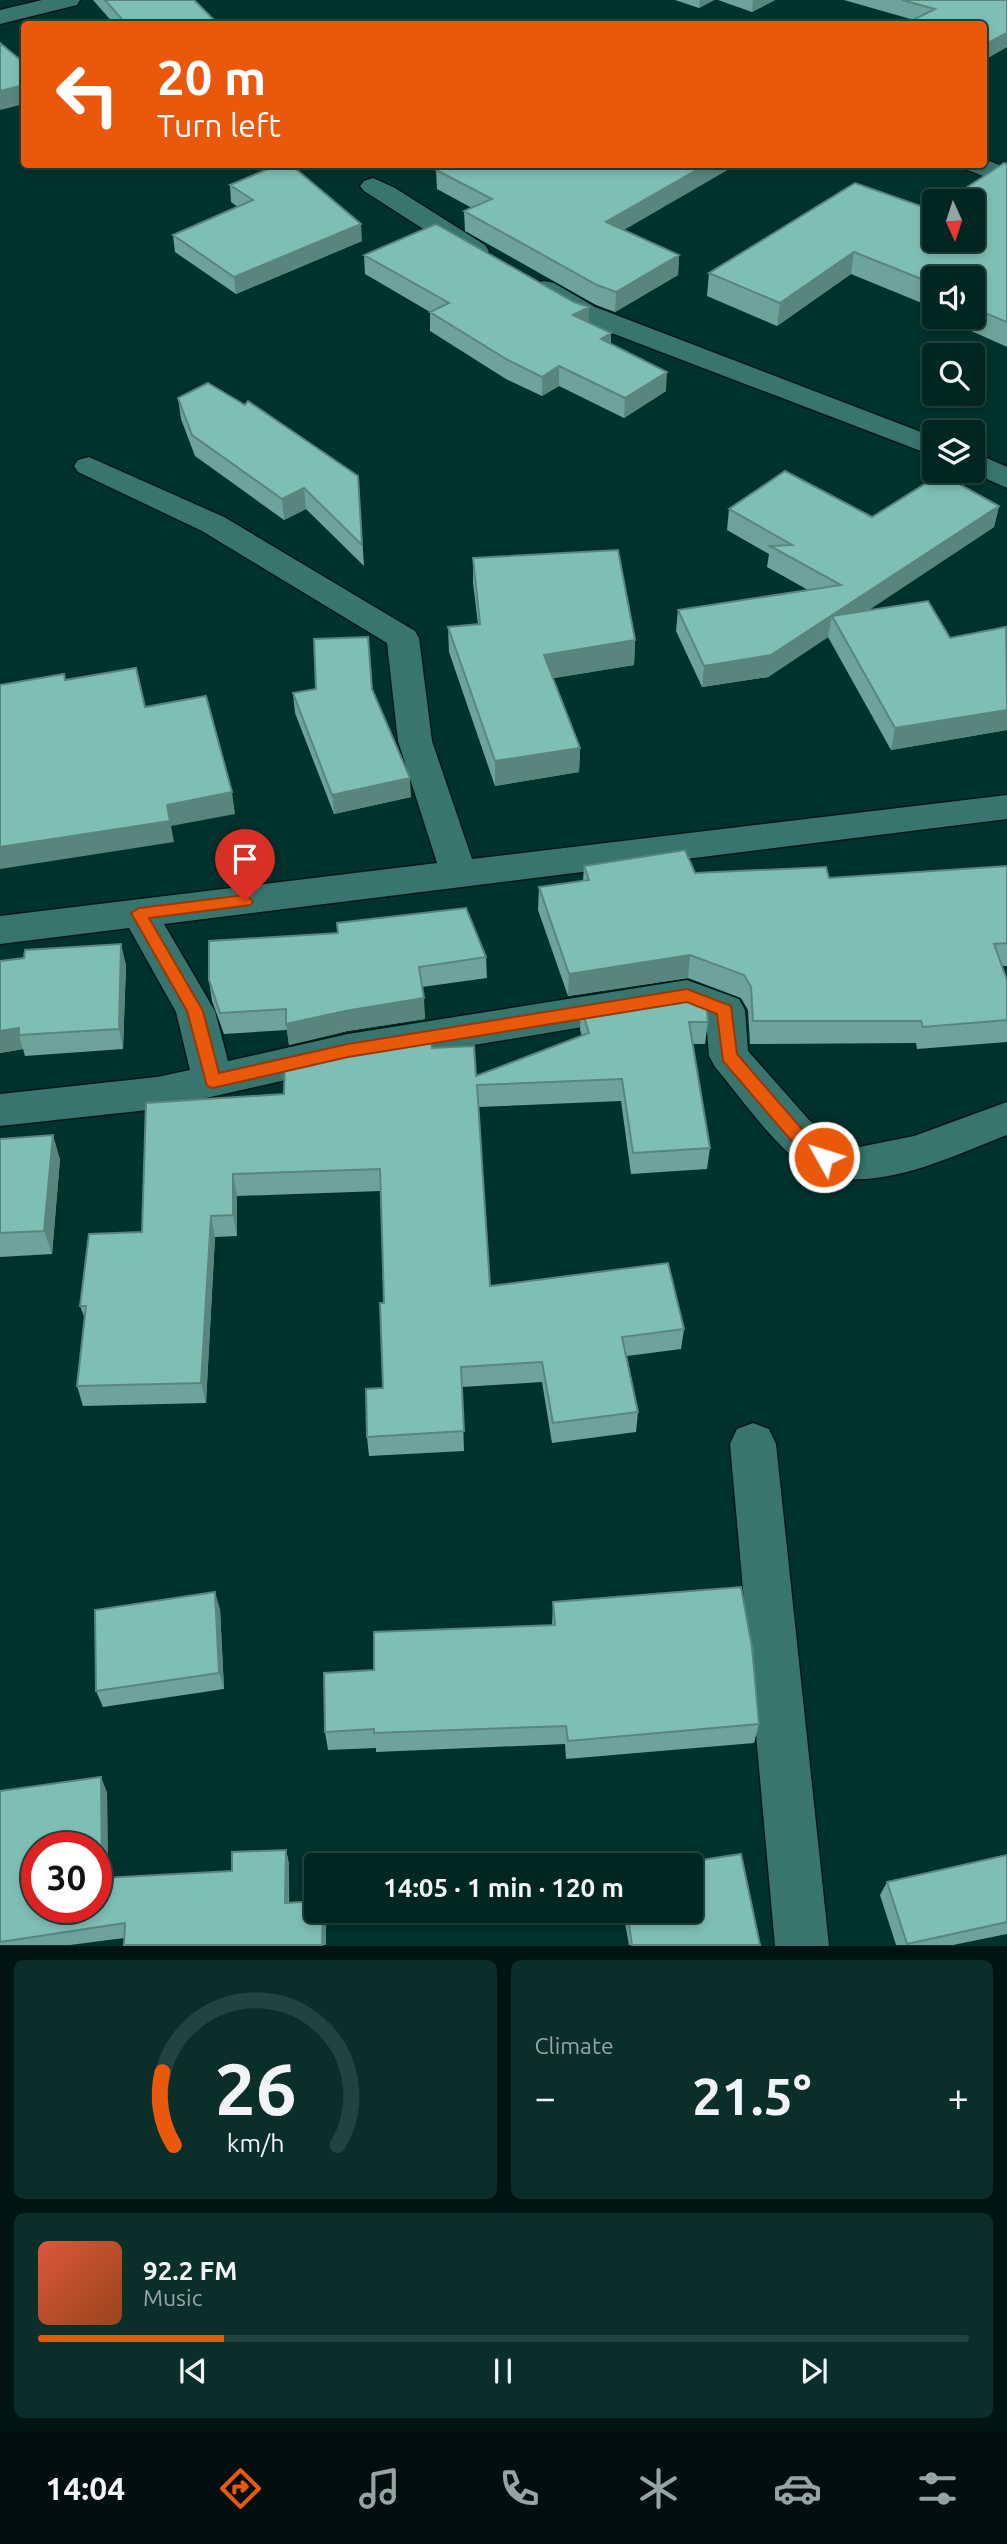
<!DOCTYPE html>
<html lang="en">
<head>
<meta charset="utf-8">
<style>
	body { margin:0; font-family:Ubuntu,sans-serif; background:#0a2e2a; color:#f1f3f6; height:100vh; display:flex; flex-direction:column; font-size:26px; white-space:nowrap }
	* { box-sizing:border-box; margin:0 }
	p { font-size:23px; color:#95a5a5 }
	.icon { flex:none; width:38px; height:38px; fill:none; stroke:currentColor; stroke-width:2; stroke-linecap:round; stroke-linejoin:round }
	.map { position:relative; height:1946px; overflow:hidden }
	.side { display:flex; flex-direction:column; gap:14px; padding:14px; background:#001513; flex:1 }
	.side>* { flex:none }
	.guide { position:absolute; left:21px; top:21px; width:966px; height:147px; border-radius:7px; box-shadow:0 4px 10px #0003,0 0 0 2px #224340; background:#ea580c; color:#fff; overflow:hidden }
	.needle { width:46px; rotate:177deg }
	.fabs { position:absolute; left:922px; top:189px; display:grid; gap:14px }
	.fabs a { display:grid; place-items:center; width:63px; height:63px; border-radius:7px; background:#002622; box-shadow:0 4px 10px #0003,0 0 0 2px #224340; font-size:35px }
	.speed { position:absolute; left:21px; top:1832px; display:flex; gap:14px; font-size:35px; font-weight:700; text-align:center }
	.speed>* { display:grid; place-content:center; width:91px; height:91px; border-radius:50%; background:#002622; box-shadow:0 4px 10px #0003,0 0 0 2px #224340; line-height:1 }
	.speed .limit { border:10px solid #d22; background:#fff; color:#111 }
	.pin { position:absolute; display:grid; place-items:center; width:60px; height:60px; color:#fff; margin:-72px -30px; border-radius:50% 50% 50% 0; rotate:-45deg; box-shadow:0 0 7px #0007 }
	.pin .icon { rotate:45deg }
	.me { position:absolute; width:77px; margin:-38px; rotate:309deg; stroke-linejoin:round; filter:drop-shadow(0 0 5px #0008) }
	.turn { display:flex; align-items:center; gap:24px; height:147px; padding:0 21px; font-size:32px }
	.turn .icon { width:91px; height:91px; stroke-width:2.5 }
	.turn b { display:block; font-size:49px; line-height:60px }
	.big { font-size:52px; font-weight:600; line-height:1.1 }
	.side .card { flex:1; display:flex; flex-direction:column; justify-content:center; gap:10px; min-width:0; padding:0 24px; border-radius:10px; background:#0a2e2a }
	.side .dial { align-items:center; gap:0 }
	.dial svg { height:182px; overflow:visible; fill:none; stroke:#224340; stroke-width:7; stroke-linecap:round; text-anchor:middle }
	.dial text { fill:#f1f3f6; stroke:none }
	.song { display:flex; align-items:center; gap:21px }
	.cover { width:84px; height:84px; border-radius:10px; background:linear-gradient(135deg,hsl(10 70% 55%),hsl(20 70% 35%)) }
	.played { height:7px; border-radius:4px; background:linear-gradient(90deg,#ea580c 20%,#224340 20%) }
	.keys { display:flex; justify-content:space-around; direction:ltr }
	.heat { display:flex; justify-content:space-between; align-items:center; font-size:38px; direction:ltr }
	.side .tiles { flex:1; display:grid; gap:14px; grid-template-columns:1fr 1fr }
	.card:last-child { grid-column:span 2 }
	.trip { position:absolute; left:304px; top:1853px; width:399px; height:70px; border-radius:7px; background:#002622; box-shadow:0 4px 10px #0003,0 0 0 2px #224340; font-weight:600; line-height:70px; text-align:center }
	.menu { display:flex; height:112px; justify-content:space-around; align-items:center; background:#000f0e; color:#95a5a5 }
	.menu .icon { width:49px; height:49px }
	.menu .current { color:#ea580c }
	.menu b { font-size:32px; color:#f1f3f6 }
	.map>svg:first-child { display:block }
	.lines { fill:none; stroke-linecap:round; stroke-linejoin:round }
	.minor-casing { stroke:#041614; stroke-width:3 }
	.minor { fill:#37756e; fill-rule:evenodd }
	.wall { fill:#6da39c }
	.shaded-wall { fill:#59857f }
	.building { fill:#7fbeb5; stroke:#59857f; stroke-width:2; fill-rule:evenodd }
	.route { fill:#ea580c; stroke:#983908; stroke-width:2 }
</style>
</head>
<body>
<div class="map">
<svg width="1007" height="1946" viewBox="0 0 1007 1946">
	<rect width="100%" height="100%" fill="#00322d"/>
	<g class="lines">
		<defs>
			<path id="minor" d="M42 0H80L77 5 0 24V10Z
				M984 159 1007 168V185L965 169 962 164H984Z
				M373 178 395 188 485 245 489 251 485 257 476 259 467 257 364 191 360 186 364 181Z
				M544 281 554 283 595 307 934 437V456L575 319 534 295 531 289 534 283Z
				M973 452 1007 467V488L969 471H973Z
				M89 457 224 517 415 631 419 638 432 741 472 859 1007 795V819L164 924 215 1011 228 1061 348 1034 687 980 739 999 745 1010 748 1051 810 1121 835 1142 859 1147 914 1136 1007 1102V1135C952 1156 868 1199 810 1169 779 1153 739 1095 715 1067L709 1056 706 1019 685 1010 348 1066 157 1109 0 1126V1094L157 1077 190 1070 176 1012 129 928 0 944V916L437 863 398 741 387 643 202 531 78 472 74 466 78 460Z
				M753 1423 769 1429 776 1444 829 1946H775L730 1444 737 1429Z"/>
		</defs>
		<use href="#minor" class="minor-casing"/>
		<use href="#minor" class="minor"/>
	</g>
	<path class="wall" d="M93 0H194L218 24H114Z
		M675 0H714L699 8Z
		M718 0H775L752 12Z
		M844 0H1007V47L984 60 914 20Z
		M1007 164V347L947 320V317H973V278H934V308L851 274 777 326 707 296 709 273 932 210Z
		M436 170 624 230 679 255 678 275 615 312 596 305 465 231 464 211 472 208 437 189Z
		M230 185 362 241 236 294 175 252 173 235 238 207 231 202Z
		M364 255 574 302 589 307 588 322 611 344 666 391 624 418 559 386 542 396 506 379 430 331V312L365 274Z
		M178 398 358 476 364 566 306 509 284 520 195 456 181 419Z
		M999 506 994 527 868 610 950 638 1007 628V730L891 750 828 637 768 677 702 687 676 631 678 610 808 590 767 567 769 554 727 530 729 509 872 517Z
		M473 558 635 640 634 665 553 678 580 748 579 772 495 786 449 652 448 627 478 624 473 583Z
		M372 689 411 797 334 814 295 713 293 693Z
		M584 866 695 873 829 878 1007 866V966H1002L1007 1020V1042L917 1049 916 1043 750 1044 748 1010 741 998 688 978 568 996 538 910 539 887 583 881Z
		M486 957 487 978 422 987 425 1019 347 1031 289 1045 287 1030 224 1034 212 1001 209 980Z
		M0 961 126 965 123 1049 25 1056 23 1049 0 1053Z
		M581 1008 708 1022 705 1044H692L710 1148 707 1169 631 1174 621 1101 478 1107 490 1286 684 1329 681 1349 627 1356 638 1412 636 1432 552 1443 542 1382 462 1387 464 1451 369 1456 367 1437 383 1388 384 1303 381 1191 237 1196V1236L215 1237 206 1403 83 1406 77 1386 85 1319 80 1306 142 1232 284 1094 432 1048 476 1076 582 1036 580 1030Z
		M0 1139 60 1159 52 1254 0 1257Z
		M553 1602 759 1724 754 1743 566 1759 565 1744 376 1752V1748L328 1750 325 1732 374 1670 552 1626Z
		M220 1609 224 1689 103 1707 96 1691Z
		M0 1791 107 1792 108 1878 232 1871 286 1850 289 1864V1902L317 1911H325L326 1945H124V1938L70 1945H0Z
		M1007 1855V1934L953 1945H896L880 1895 887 1882Z
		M623 1911H691L760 1945H629Z"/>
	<path class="shaded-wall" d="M700 0H714L699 8Z
		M753 0H775L752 12Z
		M1007 33V47L984 60V45Z
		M24 85V104L0 110V91Z
		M707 164H738L605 241 606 222Z
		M361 224 362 241 236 294 234 277Z
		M854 252 851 274 777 326 780 303Z
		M679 255 678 275 615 312 616 292Z
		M589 307 588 327 573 315Z
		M611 333V352L601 339Z
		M559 366V386L542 396V377Z
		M667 372 666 391 624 418 625 398Z
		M304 488 306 509 284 520 282 499Z
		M999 506 994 527 839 630 832 616 828 637 768 677 702 687 704 666Z
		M635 640 634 665 543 680 544 655Z
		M1007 710V730L891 750 895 728Z
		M580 748 579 772 495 786V761Z
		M410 778 411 797 334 814 332 795Z
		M232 792 235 814 171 826 174 842 0 869V847L167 805Z
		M121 944 126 965 123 1049 119 1029Z
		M690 955 688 978 568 996 569 974Z
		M424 998 425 1019 347 1031 289 1045 286 1024 345 1011Z
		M19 1028V1035L23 1049 0 1053V1031Z
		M53 1135 60 1159 52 1254 44 1231Z
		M233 1174 237 1196V1236L233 1215Z
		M211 1216 215 1237 206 1403 201 1383Z
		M215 1592 220 1609 224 1689 219 1673Z
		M101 1777 107 1792 108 1892 102 1878Z
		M286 1850 289 1864 288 1916 285 1903Z
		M323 1911H325L326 1914V1945H322Z"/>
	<path class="building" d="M105 0H194L218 24H126Z
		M902 0H1007V33L984 45V24H905L935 9Z
		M0 43 24 63V85L0 91Z
		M1004 163 1007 164V322L973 308V278H934V284L854 252 780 303 709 273 855 183 932 210 934 209V240H973V201H946Z
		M280 164H290L361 224 234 277 173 235 253 200 230 185Z
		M447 164H707L606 222 679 255 616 292 597 285 464 211 492 199 436 170Z
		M436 224 574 302 589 307 573 315 611 333 601 339 667 372 625 398 559 366 542 377 506 359 430 312 449 303 364 255Z
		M208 383 245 405 248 401 358 476 362 545 304 488 282 499 192 435 178 398Z
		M785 471 872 517 941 474 999 506 771 655 704 666 678 610 841 585 770 546 792 545 729 509Z
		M618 550 635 640 544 655 580 748 495 761 448 627 480 624 473 558Z
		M928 601 950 638 1006 627 1007 710 895 728 832 616Z
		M368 637 372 689 410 778 332 795 293 693 316 689 314 639Z
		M136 668 145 707 206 696 232 792 167 805 170 821 0 847V685L64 674 65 680Z
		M685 850 695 873 826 867 829 878 1007 866V943L994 944 1007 980V1020L923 1027 921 1021H753L751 987 744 975 690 955 569 974 539 887 589 880 584 866Z
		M466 908 486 957 419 967 424 998 345 1011 286 1024V1009L220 1013 209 980V941L338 933 337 923Z
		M121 944 119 1029 19 1035V1028L0 1031V961L24 958 25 950Z
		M687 991 706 999 708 1022H689L710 1148 633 1153 622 1079 477 1085 490 1286 668 1263 684 1329 622 1337 638 1412 553 1423 542 1362 461 1367 464 1431 367 1437 366 1389 383 1388 380 1303H384L380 1169 233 1174V1215L211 1216 201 1383 77 1386 86 1306H80L89 1234 142 1232 146 1103 284 1094 285 1060 430 1033 432 1048 474 1046 476 1076 589 1033 581 1008Z
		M53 1135 44 1231 0 1233V1139Z
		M741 1587 752 1647 759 1724 568 1741 566 1726 374 1733V1729L325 1732 324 1673 374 1670V1632L555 1625 553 1602Z
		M215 1592 219 1673 96 1691 95 1610Z
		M101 1777 102 1878 232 1871V1852L286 1850 285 1903 317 1901V1911H323L322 1945H124L125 1923 0 1942V1791ZM37 1848H96V1908H37Z
		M741 1854 760 1945H632L627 1911H691V1866H663Z
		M1007 1855V1922L907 1944 887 1882Z"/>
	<path class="route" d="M245 895 253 901 251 905 149 918 203 1011 219 1073 348 1044 687 989 731 1006 737 1054 801 1128 833 1157 831 1162H818L789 1138 723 1061 717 1014 687 1002 348 1057 213 1088 207 1086 187 1011 131 913 139 908Z"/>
</svg>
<div class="fabs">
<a><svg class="needle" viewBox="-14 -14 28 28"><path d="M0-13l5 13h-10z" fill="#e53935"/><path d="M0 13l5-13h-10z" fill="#95a5a5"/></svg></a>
<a><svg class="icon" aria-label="sound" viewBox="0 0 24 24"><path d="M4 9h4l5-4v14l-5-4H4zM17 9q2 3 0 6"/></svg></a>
<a><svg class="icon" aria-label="search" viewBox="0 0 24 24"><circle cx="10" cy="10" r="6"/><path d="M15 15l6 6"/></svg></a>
<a><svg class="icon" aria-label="layers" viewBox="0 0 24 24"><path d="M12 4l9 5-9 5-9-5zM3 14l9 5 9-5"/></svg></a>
</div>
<div class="speed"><div class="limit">30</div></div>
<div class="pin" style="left:245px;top:901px;background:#d93025"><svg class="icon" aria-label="arrive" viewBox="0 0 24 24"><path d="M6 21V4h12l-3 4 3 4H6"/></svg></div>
<svg class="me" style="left:824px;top:1157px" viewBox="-20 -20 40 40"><circle r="17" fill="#ea580c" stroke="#fff" stroke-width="3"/><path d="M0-11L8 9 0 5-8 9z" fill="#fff"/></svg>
<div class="trip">14:05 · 1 min · 120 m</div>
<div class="guide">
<div class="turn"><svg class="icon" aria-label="left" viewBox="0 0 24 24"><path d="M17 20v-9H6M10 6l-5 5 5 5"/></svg><div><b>20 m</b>Turn left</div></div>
</div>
</div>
<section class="side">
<div class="tiles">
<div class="card dial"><svg viewBox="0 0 100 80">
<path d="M14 69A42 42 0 1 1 86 69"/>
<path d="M14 69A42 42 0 0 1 9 37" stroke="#ea580c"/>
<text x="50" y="56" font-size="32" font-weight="700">26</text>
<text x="50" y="72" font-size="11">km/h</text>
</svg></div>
<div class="card"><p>Climate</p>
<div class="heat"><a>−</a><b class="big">21.5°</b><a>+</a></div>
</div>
<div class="card">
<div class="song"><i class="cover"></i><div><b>92.2 FM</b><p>Music</p></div></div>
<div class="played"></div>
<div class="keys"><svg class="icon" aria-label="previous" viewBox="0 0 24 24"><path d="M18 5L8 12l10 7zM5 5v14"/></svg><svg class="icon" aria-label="pause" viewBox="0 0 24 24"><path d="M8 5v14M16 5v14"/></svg><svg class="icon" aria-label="next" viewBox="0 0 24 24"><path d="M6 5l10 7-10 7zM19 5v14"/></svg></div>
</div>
</div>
</section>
<nav class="menu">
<b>14:04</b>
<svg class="icon current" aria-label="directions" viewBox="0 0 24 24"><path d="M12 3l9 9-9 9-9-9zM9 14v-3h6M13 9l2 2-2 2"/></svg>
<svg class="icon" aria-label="music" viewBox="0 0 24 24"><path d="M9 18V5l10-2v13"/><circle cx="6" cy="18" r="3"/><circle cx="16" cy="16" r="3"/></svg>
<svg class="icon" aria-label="phone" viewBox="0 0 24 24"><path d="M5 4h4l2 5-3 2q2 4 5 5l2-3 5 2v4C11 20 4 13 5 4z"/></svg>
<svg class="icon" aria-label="climate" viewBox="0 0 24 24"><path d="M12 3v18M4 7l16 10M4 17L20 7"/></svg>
<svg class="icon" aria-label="car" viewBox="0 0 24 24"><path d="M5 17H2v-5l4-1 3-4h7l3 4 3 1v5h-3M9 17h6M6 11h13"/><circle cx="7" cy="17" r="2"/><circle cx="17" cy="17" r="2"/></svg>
<svg class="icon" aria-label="filters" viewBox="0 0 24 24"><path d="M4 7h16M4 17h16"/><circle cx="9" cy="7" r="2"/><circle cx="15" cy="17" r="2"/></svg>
</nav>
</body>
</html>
